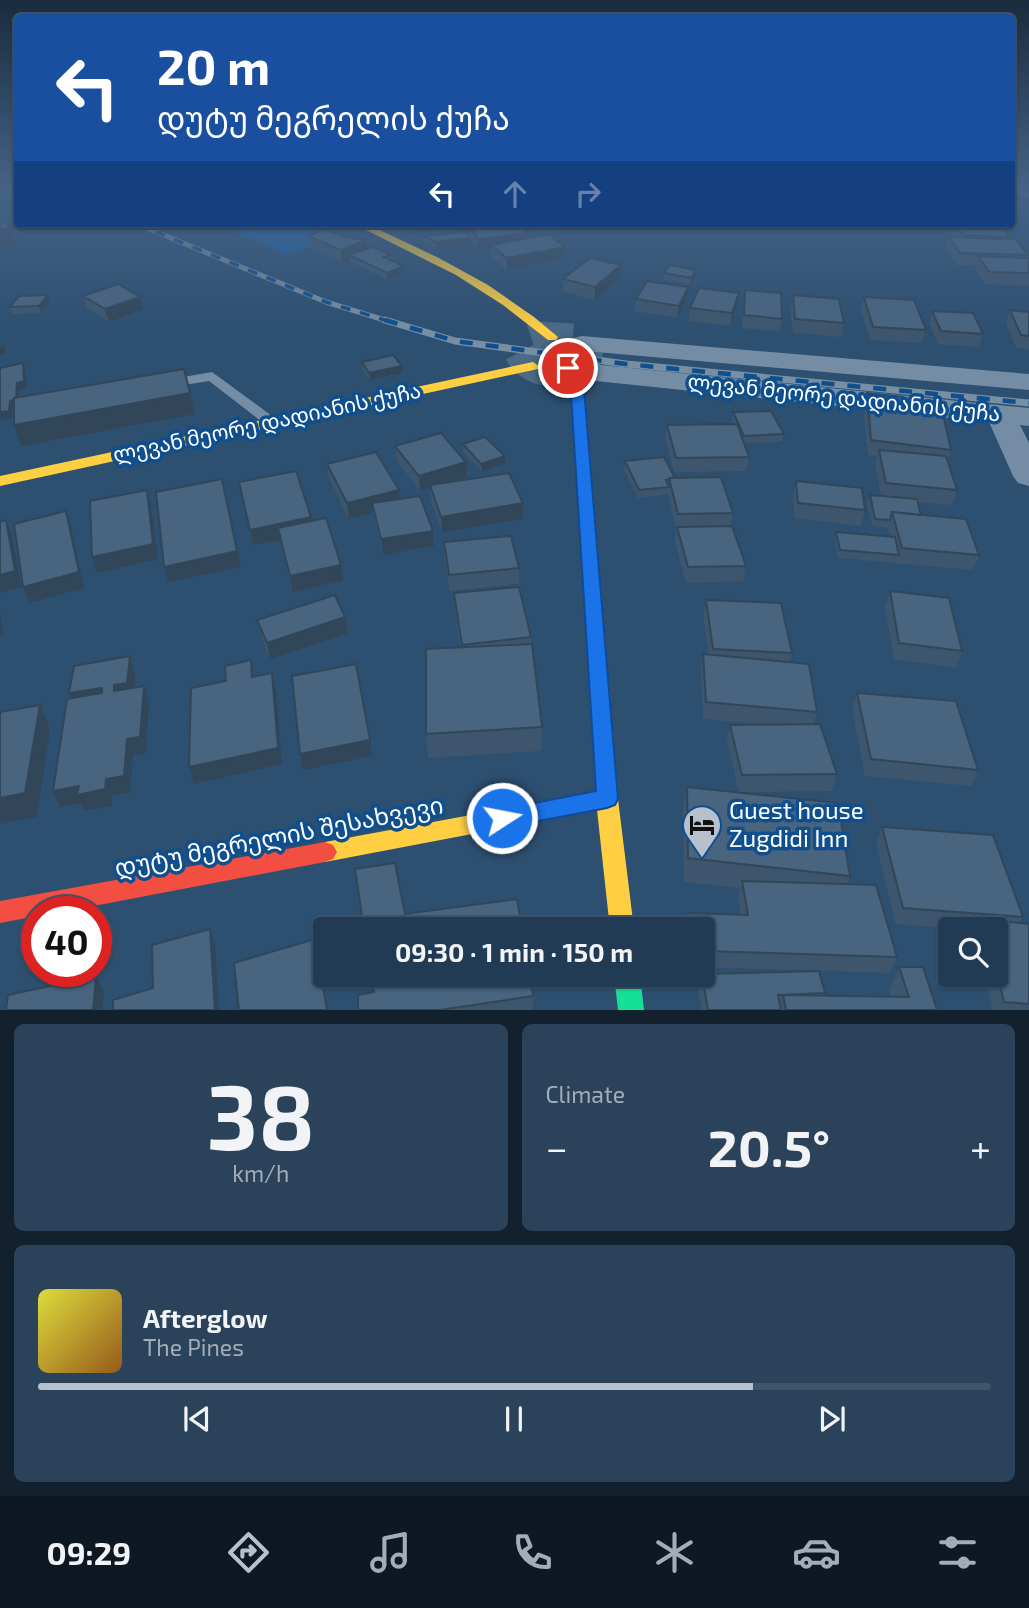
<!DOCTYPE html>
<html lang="en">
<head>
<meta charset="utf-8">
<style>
	body { margin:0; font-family:"Exo 2","Noto Sans Georgian",sans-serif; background:#2a425a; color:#f1f3f6; height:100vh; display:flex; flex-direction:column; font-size:26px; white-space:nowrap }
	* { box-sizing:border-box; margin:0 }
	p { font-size:23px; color:#a2adb8 }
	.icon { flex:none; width:38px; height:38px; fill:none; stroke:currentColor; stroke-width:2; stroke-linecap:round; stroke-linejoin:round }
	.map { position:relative; height:1010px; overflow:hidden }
	.sheet { display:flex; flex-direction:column; gap:14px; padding:14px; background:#13202e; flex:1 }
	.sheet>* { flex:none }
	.banner { position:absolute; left:14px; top:14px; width:1001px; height:214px; border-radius:7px; box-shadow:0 2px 5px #0004,0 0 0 2px #3f556b; background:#1a4fa0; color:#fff; overflow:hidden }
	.buttons { position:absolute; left:938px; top:917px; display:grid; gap:14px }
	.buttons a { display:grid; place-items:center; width:70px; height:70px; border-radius:7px; background:#223b54; box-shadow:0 2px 5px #0004,0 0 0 2px #3f556b; font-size:35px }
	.speed { position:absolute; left:21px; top:896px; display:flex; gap:14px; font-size:35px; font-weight:700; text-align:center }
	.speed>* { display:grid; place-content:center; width:91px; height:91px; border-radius:50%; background:#223b54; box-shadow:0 2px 5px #0004,0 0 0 2px #3f556b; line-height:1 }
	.speed .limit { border:10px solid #d22; background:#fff; color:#111 }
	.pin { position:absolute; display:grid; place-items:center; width:60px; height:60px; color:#fff; margin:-30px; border:4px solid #fff; border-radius:50%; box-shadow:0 2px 7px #0007 }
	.me { position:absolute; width:77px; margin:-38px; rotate:79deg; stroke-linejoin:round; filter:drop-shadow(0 0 5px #0008) }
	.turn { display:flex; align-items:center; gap:24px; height:147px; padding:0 28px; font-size:32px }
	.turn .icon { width:91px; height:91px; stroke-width:2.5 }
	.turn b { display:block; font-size:49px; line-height:60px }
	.lanes { display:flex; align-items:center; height:66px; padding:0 28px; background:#0003; justify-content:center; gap:35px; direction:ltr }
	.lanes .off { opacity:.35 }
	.big { font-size:52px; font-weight:700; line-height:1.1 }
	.sheet .card { flex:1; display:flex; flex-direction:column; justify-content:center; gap:10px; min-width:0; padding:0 24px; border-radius:10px; background:#2a425a }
	.sheet .dial { align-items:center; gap:0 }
	.dial b { font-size:91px; line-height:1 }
	.song { display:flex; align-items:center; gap:21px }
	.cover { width:84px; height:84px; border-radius:10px; background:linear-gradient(135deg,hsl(60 70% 55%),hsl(30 70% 35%)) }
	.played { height:7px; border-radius:4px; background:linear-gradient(90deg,#b6c1cd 75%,#3f556b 75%) }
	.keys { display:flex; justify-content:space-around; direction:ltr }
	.heat { display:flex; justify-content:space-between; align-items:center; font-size:38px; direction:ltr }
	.sheet .tiles { flex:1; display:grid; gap:14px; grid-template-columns:1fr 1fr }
	.card:last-child { grid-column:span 2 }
	.trip { position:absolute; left:313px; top:917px; width:402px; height:70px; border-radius:7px; background:#223b54; box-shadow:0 2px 5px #0004,0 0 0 2px #3f556b; font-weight:700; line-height:70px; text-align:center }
	.dock { display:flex; height:112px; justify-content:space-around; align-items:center; background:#0e1822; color:#a2adb8 }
	.dock .icon { width:49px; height:49px }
	.dock .selected { color:#b6c1cd }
	.dock b { font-size:32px; color:#f1f3f6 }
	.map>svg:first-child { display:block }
	.green { fill:#1a5fa0 }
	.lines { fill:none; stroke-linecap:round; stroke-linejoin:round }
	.secondary-tunnel { stroke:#4c6985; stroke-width:33; stroke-dasharray:33 17; stroke-linecap:butt }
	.lane { fill:#748da5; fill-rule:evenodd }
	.street { fill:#748da5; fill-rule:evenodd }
	.fast { fill:#16e098; fill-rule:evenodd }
	.slow { fill:#ffcf43; fill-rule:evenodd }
	.jam { fill:#f24e42; fill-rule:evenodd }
	.rail-far1-casing { stroke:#778fa4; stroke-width:5 }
	.rail-casing { stroke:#778fa4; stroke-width:7 }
	.rail-far1 { stroke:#104f8d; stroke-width:3.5; stroke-dasharray:10; stroke-linecap:butt }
	.rail { stroke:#104f8d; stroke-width:4.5; stroke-dasharray:13; stroke-linecap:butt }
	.wall { fill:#3e566d }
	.shaded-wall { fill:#324659 }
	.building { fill:#48647f; stroke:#324659; stroke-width:2 }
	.route { fill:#1a73e8; stroke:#114b97; stroke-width:2 }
	.labels { text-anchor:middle; stroke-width:7; stroke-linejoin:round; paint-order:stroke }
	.street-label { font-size:21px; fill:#fff; stroke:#104f8d }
	.near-poi-label { font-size:24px; fill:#fff; stroke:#104f8d; text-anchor:start }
	.near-street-label { font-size:24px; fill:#fff; stroke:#104f8d }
</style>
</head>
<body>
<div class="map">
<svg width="1029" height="1010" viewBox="0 0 1029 1010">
	<rect width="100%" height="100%" fill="#2d4f70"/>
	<path class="green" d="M218 224H319L343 234 286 255Z"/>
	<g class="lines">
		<path class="secondary-tunnel" d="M540 338 573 340 587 349 585 358C568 375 532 375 520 351L531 341Z"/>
		<path class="lane" d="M212 372 276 419 279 422 276 425H266L209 381 166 388 159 384 166 380Z"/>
		<path class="street" d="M1018 190H1029V198L1022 196Z
			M582 336 1029 374V390L573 350 569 344 573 338Z
			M578 357 601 365 1029 408V426L1020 425 1029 443V486L1018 483 1013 476 989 422 596 381 568 371 565 365 568 359Z"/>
		<path class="fast" d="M614 975H640L644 1010H618Z"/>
		<path class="slow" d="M354 224H367L439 258 488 285 534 317 558 337 556 340H548L503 305 456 275Z
			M533 362 539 366 538 369 0 486V476Z
			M568 364 573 365 583 377 618 799 634 929H610L597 810 325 862 317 859 313 852 317 845 325 842 596 792 570 378 562 368Z"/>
		<path class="jam" d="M325 842 333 845 337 852 333 859 325 862 62 912H37V916L0 923V901Z"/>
		<defs>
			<path id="rail-far1" d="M137 224 326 302 391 322"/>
			<path id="rail" d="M385 320 455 341 626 364 1029 403"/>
		</defs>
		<use href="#rail-far1" class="rail-far1-casing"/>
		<use href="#rail" class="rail-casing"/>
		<use href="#rail-far1" class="rail-far1"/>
		<use href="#rail" class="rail"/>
	</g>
	<path class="wall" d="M413 224H456L457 226 420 232Z
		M460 224H521L528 238 565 258 507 270 492 257 491 249 478 251 469 236V232H466L470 244 436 248 425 242V236L464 232Z
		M532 224H570L571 231 534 233Z
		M794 224H846V226Z
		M949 224H994L1009 237 1008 239 1029 255 1028 258H1029V286L985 284 975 269 976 265H957L946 249 949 237H953L951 234 953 229Z
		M307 236 391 255 392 261 404 272 387 279 350 262V259L342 262 309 248Z
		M664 273 696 276 690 284 664 280Z
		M620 277 595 300 563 292V279Z
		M745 290 782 319 780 332 742 328 743 303Z
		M48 295 50 301 41 313 12 314 10 307Z
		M793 295 844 323 841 337 793 333 790 308Z
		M83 296 143 309 109 322 87 308Z
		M864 297 926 330 922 343 870 340 861 310Z
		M636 299 687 300 677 318 635 311Z
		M737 306 730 326 689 321 690 308Z
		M1010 310 1029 312V350L1016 348 1006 323Z
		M932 311 983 334 979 347 938 344 929 324Z
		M362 362 402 373 370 380 362 369Z
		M867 393 904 409 951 450 948 460 957 490 952 505 918 502 921 515 979 555 973 570 838 558 835 540 836 532 890 537 888 528 873 526 867 503 870 495 881 496 875 464 877 456 868 455 863 407Z
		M733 412 784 434 782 442 744 443 749 457 747 471 674 472 665 439 667 425 734 424 732 419Z
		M463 444 505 464 482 471 463 452Z
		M395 446 466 462 467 477 450 482 523 519 442 532 431 500 430 488 420 491 396 460Z
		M625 461 675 478 733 513 731 526 746 566 743 581 686 583 675 543 676 529 668 494 638 498 624 469Z
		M327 464 400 499 433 531 434 546 383 555 373 513 349 519 329 478Z
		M796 481 865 510 861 526 794 518 793 496Z
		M239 482 311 521 343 580 293 592 280 540 253 545Z
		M444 542 519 568V584L450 591 444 558Z
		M890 591 962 651 956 668 894 659 885 607Z
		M454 593 531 637V644L542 727 541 751 428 758 426 734 460 648 455 609Z
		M706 600 792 653 790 662 817 712 814 724 837 774 832 791 739 792 727 741 730 725H769L703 719 701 671 703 654 709 655 703 616Z
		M257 620 348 633 270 659 261 636Z
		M857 693 978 770 971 786 865 776 852 709Z
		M687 787 850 876 847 884 897 957 890 973 704 967V929H685L688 913 741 915 738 897 740 888 684 882 683 811Z
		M882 827 1023 917 1019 923 1029 924V1010H993L984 975H996V929H959L896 924 876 843Z
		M899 967 937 1010H702L698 990 702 975 825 993 824 996 891 997 889 990Z
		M533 996V1010H358Z"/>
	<path class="shaded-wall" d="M434 224H456L457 226 420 232V226Z
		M469 226V232H464V227Z
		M11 227 16 244 0 249V230Z
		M528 233V245H491V249L478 251V239Z
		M470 238V244L436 248 435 242Z
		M366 240 367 252 349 255 350 259 342 262 341 250Z
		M565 247V258L507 270V258Z
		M621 265 620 277 595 300V287Z
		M404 266V272L387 279V273Z
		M696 270V276L690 284 691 278Z
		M688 287 687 300 677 318 679 306Z
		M739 293 737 306 730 326 732 313Z
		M48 295 50 301 41 313 39 306Z
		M140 297 143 309 109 322 105 309Z
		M4 346 6 353 0 355V347Z
		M23 363 25 370 27 388 19 390 18 407 13 408 12 418 0 420V412L10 401Z
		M402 366V373L370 380 369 373Z
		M190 393 195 414 21 446 14 425Z
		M505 456V464L482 471 481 464Z
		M466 462 467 477 431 487 430 485V488L420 491 419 476Z
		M222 479 241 567 168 582 164 567Z
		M147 490 151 505 158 559 97 573 92 557Z
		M399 490 400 505 372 503 373 513 349 519 347 503Z
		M523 503V519L442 532 441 517Z
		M66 511 71 527 84 588 29 603 23 587Z
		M311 517 313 533 278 528 280 540 253 545 250 530Z
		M6 520 12 536 21 587 0 593V575Z
		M433 531 434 546 383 555 381 539Z
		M341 565 343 580 293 592 290 576Z
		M0 613 3 634 0 635Z
		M345 617 348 633 270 659 267 643Z
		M130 656 135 673 133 699 114 691V685Z
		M272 673 276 689 282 764 194 784 189 767Z
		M144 686 149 702 146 753 133 755 130 792 112 796V806L84 811 81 803 61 807 53 791 106 779 127 739Z
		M102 688 108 704 76 710 69 693Z
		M40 705 50 729 37 817 0 824V798Z
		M370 740 372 756 303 770 300 754Z
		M210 929 215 945 219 1010H215Z
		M315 939 319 955 328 1010H327Z
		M96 976 104 992 102 1010H93Z"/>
	<path class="building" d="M0 220 11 227 0 230Z
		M418 224H434L420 226Z
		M463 224H477L464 227Z
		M477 224H521L528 233 478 239 469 225Z
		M533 224H570L571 225 534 227Z
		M956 224H999L1009 237 963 235Z
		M325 229 344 237 366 240 341 250 307 236Z
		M466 232 470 238 435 242 425 236Z
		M549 234 565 247 507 258 491 245Z
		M949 237 1015 239 1029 255 960 253Z
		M373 247 391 255 384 257 404 266 387 273 349 255Z
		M978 256 1029 258V273L989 272Z
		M590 258 621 265 595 287 563 279Z
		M670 265 696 270 691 278 664 273Z
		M647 281 688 287 679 306 636 299Z
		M118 284 140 297 105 309 83 296Z
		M699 288 739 293 732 313 690 308Z
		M745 290 781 293 782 319 744 315Z
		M48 295 39 306 10 307 19 296Z
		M793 295 839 299 844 323 795 319Z
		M864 297 914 300 926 330 873 327Z
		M1010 310 1029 312V336L1021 335Z
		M932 311 973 313 983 334 941 331Z
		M393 355 402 366 369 373 362 362Z
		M23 363 24 381 17 383 16 398H14V400L10 401 9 411 0 412V368Z
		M184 369 190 393 14 425V398Z
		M867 393 903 397 904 409 943 414 951 450 871 440Z
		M771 411 784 434 744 436 733 412Z
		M737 424 749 457 676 458 667 425Z
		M441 433 466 462 419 476 395 446Z
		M485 437 505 456 481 464 463 444Z
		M879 450 946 456 957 490 886 483Z
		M376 452 399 490 347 503 327 464Z
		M664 457 675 478H669L670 480H666L669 487 639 490 625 461Z
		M296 471 311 517 250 530 239 482Z
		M509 473 523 503 441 517 430 485Z
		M721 477 733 513 678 514 669 478Z
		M222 479 237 551 164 567 156 492Z
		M796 481 862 488 865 510 798 503Z
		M147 490 153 544 92 557 90 501Z
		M870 495 917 499 921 515 892 512 890 520 875 519Z
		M420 496 433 531 381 539 372 503Z
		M66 511 79 572 23 587 14 524Z
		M892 512 966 519 979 555 902 548Z
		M326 518 341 565 290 576 278 528Z
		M6 520 15 571 0 575V522Z
		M732 526 746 566 688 567 677 527Z
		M836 532 895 537 899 555 840 550Z
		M511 536 519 568 449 575 444 542Z
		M519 587 531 637 462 645 454 593Z
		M890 591 949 598 962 651 899 643Z
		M335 595 345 617 267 643 257 620Z
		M706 600 781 603 792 653 713 649Z
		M532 644 542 727 426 734V649Z
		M703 654 809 664 817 712 706 702Z
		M130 656 127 683 114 685V691L144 686 140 737 127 739 124 776 106 779 105 789 77 795 79 786 53 791 67 699 102 693V688L69 693 74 666Z
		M251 660 252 677 272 673 278 748 189 767 191 688 226 681 225 666Z
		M356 664 370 740 300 754 292 676Z
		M857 693 956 701 978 770 871 759Z
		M40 705 25 793 0 798V712Z
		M820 724 837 774 742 775 730 725Z
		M687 787 838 803 850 876 688 858Z
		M882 827 993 835 1023 917 903 908Z
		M395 863 405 914 517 899 522 929H364L355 869Z
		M742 881 876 885 897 957 704 951V929H690L688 913 748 915Z
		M982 919 1029 924V1004L1004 1002 996 970V929H985Z
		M210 929 215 1010H113V1000L153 988 152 945Z
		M315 939 327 1010H239L234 963Z
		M899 967H923L937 1010H786L783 995 909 997Z
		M819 971 825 993 778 995 781 1010H708L702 975 704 974Z
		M371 975H530L533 996 440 1010H358V995L374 992Z
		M96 976 93 1010H6L8 995Z"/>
	<linearGradient id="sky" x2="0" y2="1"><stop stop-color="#192b3e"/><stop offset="0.57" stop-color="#466386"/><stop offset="1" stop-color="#466386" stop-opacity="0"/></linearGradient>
	<rect width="1029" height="331" fill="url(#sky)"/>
	<path class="route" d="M568 364 572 365 583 377 618 799 615 805 607 808 502 828 494 825 490 818 494 811 596 791 570 378 561 368Z"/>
	<defs>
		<symbol id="hotel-pin" viewBox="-11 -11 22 30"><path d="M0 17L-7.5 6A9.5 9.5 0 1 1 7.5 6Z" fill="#b6c1cd" stroke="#104f8d"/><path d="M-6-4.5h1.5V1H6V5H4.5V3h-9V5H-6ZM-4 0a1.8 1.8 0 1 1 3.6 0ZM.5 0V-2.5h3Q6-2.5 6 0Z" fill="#111"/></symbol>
	</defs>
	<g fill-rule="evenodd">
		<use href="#hotel-pin" x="680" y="803" width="44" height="60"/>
	</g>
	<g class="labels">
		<g class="street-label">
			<text transform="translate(844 398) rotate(6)" y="7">ლევან მეორე დადიანის ქუჩა</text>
			<text transform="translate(267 423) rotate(-12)" y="7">ლევან მეორე დადიანის ქუჩა</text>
		</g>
		<g class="near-poi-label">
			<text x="729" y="819">Guest house<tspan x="729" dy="28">Zugdidi Inn</tspan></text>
		</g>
		<g class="near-street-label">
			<text transform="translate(279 837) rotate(-11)" y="8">დუტუ მეგრელის შესახვევი</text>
		</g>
	</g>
</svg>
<div class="buttons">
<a><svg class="icon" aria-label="search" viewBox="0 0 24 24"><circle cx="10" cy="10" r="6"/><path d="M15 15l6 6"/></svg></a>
</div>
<div class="speed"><div class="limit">40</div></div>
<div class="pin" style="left:568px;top:368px;background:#d93025"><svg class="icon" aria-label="arrive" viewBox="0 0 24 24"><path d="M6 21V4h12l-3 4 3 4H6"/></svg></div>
<svg class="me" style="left:502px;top:818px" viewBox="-20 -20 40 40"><circle r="17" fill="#1a73e8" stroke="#fff" stroke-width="3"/><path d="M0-11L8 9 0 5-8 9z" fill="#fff"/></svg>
<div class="trip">09:30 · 1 min · 150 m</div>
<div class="banner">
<div class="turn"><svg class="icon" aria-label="left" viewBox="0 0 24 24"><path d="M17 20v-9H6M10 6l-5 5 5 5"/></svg><div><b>20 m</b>დუტუ მეგრელის ქუჩა</div></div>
<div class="lanes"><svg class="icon" aria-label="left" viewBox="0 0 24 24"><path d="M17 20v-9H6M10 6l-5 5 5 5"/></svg><svg class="icon off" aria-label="ahead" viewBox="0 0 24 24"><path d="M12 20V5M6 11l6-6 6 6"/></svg><svg class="icon off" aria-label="right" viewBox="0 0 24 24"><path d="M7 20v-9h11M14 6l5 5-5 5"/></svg></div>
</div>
</div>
<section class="sheet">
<div class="tiles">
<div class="card dial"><b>38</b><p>km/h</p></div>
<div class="card"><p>Climate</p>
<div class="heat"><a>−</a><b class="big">20.5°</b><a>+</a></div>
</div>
<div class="card">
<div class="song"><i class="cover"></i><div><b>Afterglow</b><p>The Pines</p></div></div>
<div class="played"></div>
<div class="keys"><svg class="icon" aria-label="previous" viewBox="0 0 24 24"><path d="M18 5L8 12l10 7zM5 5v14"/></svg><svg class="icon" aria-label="pause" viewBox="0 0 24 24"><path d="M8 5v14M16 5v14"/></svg><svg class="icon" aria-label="next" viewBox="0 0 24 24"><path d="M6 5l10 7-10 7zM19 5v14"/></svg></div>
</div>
</div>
</section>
<nav class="dock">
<b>09:29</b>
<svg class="icon selected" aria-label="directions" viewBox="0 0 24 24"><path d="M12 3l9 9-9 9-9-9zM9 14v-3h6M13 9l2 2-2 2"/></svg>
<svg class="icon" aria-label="music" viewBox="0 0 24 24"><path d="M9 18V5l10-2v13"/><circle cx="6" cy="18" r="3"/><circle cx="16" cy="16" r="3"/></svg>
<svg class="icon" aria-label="phone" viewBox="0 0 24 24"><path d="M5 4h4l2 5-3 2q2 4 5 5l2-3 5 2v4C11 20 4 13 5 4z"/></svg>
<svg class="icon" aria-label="climate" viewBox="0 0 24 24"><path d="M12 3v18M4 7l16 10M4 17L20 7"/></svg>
<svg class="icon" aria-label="car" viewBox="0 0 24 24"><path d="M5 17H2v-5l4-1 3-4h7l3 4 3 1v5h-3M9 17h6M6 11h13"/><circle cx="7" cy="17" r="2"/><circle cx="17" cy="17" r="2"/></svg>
<svg class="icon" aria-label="filters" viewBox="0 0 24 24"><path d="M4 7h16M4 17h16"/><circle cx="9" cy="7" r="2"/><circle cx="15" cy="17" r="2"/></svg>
</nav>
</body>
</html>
